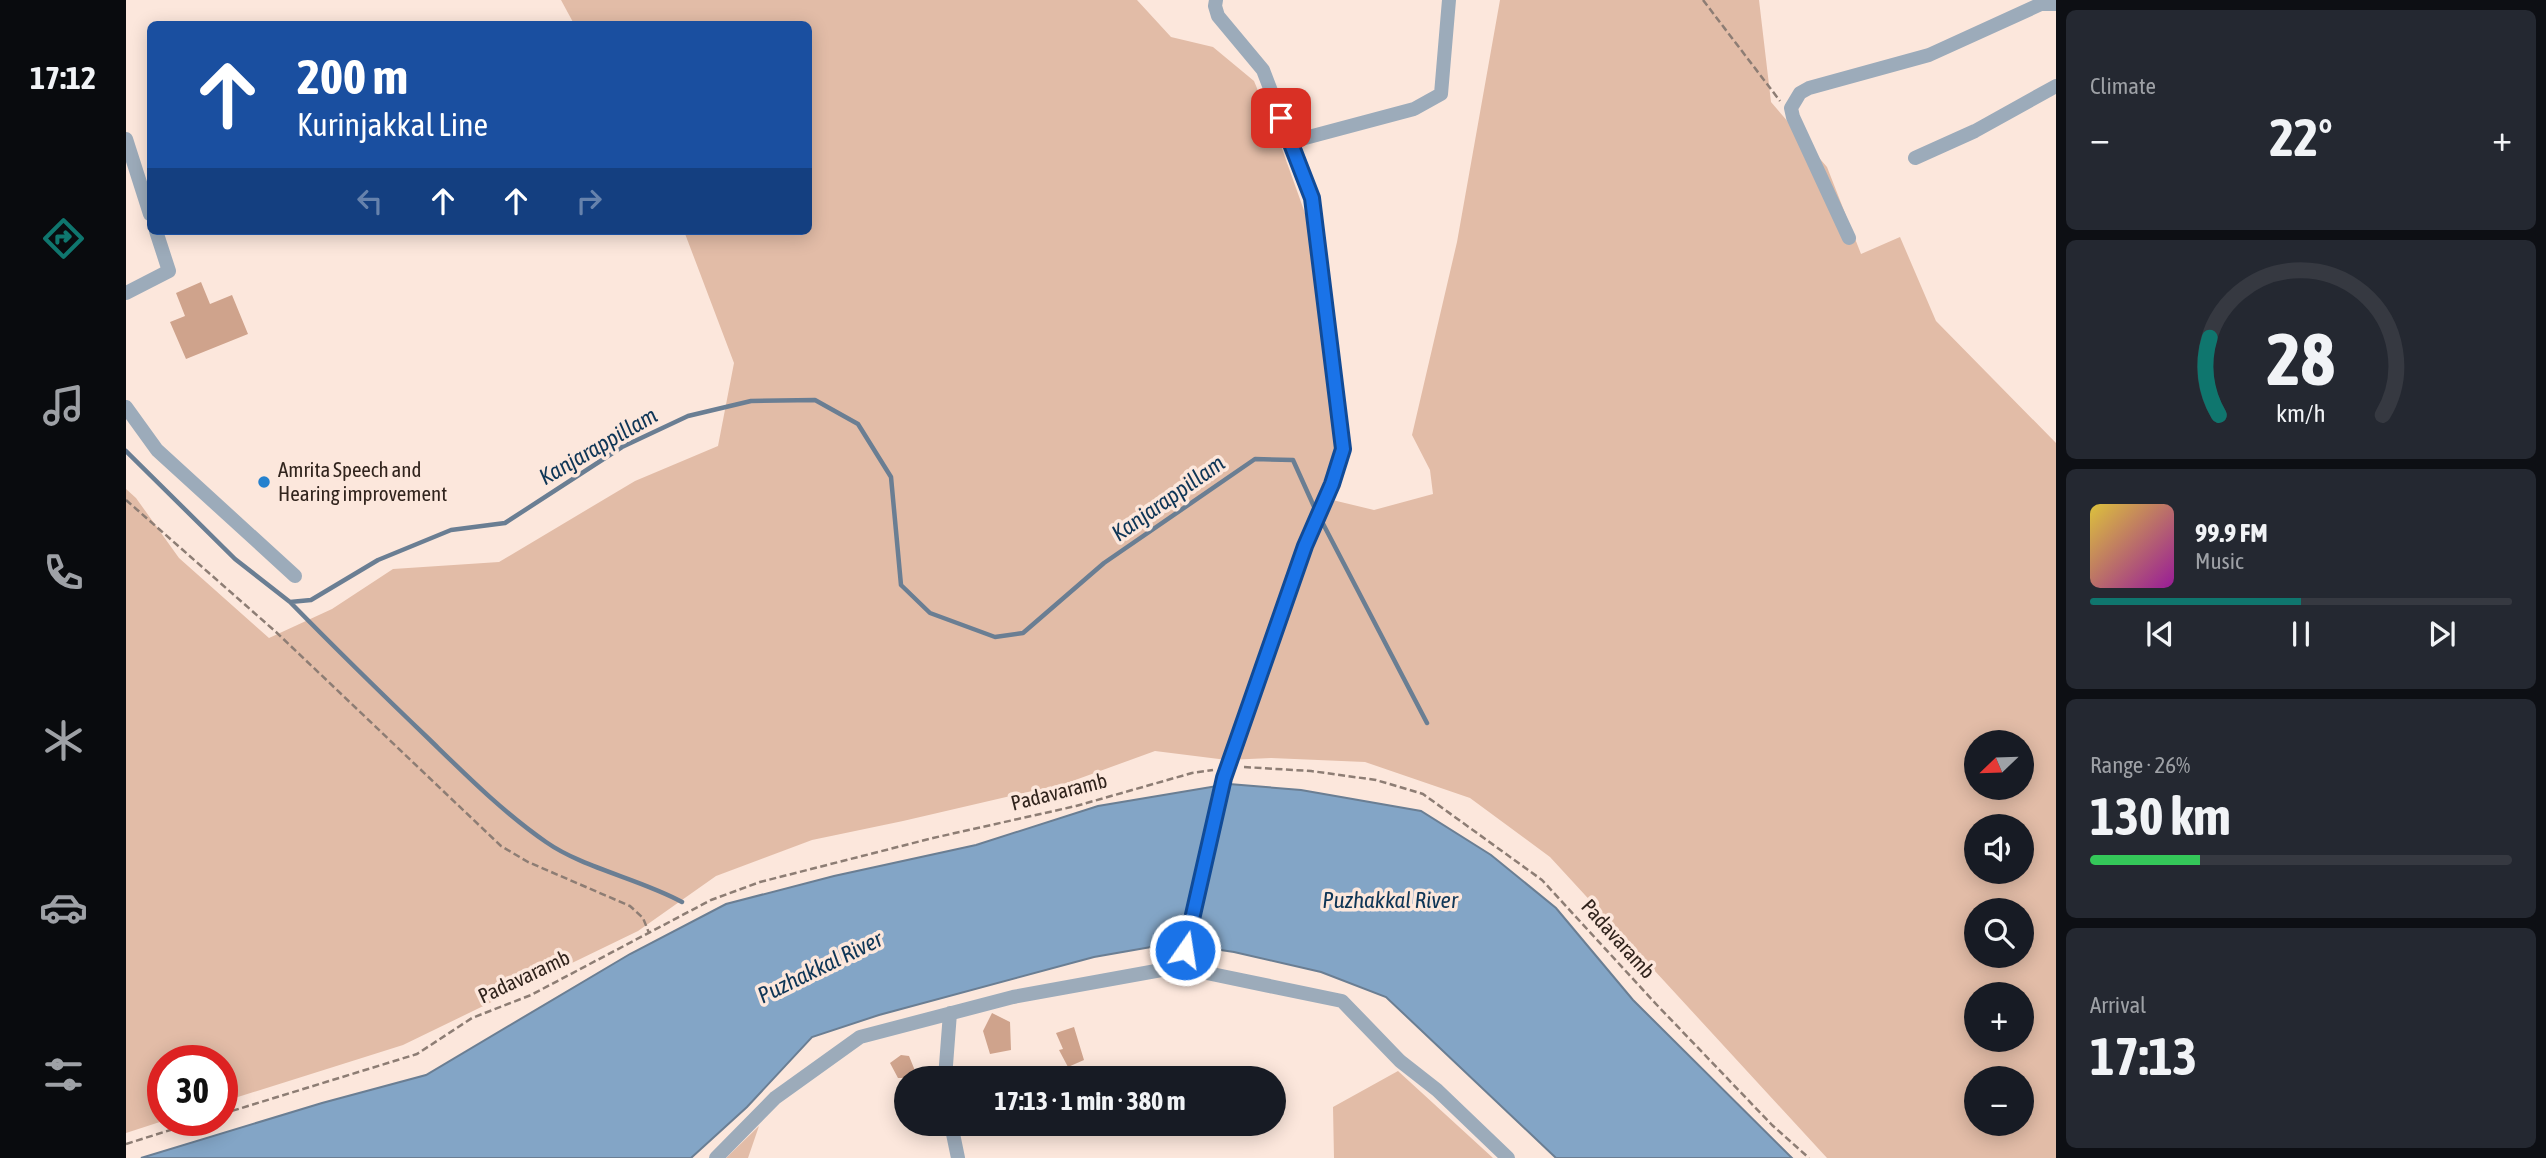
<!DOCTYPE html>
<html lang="en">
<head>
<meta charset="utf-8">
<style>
	body { margin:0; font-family:"Asap Condensed",sans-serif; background:#242831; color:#f1f3f6; height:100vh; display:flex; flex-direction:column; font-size:26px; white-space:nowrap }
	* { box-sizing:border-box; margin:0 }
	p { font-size:23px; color:#9ea1a6 }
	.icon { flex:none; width:38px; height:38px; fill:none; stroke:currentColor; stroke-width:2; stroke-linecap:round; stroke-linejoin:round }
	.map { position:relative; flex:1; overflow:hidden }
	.details { display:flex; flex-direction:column; gap:10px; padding:10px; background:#0d0f14; width:490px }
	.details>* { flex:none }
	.hud { position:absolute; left:21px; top:21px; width:665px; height:214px; border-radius:10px; box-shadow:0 4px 18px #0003; background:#1a4fa0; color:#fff; overflow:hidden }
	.needle { width:46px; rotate:247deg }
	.buttons { position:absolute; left:1838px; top:730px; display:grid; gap:14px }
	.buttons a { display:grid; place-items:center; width:70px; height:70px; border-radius:50%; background:#171b24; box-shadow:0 4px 18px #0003; font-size:35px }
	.speed { position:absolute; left:21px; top:1045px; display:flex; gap:14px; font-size:35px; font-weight:700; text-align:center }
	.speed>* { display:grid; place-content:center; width:91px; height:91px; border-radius:50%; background:#171b24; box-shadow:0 4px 18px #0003; line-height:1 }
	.speed .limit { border:10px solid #d22; background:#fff; color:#111 }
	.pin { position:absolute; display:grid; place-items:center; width:60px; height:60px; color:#fff; margin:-30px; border-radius:14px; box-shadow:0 4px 10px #0006 }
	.me { position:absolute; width:77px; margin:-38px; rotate:13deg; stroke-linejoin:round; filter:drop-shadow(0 0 5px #0008) }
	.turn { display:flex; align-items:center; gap:24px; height:147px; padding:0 35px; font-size:32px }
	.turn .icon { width:91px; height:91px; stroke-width:2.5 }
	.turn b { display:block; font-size:49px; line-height:60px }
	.lanes { display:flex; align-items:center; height:66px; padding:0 35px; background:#0003; justify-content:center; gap:35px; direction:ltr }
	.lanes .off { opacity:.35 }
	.big { font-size:52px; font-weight:700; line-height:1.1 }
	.details .card { flex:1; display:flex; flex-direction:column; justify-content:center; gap:10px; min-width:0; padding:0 24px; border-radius:10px; background:#242831 }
	.details .dial { align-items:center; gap:0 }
	.dial svg { height:182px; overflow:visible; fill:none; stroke:#363941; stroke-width:7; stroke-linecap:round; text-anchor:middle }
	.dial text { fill:#f1f3f6; stroke:none }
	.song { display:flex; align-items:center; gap:21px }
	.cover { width:84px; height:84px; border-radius:10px; background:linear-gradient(135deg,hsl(50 70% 55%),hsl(300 70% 35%)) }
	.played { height:7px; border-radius:4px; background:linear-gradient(90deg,#0f766e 50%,#363941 50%) }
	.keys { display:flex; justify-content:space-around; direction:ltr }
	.heat { display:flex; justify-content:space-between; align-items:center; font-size:38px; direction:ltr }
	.charge { height:10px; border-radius:5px; background:linear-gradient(90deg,#34c759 26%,#363941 0) }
	.trip { position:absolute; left:768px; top:1066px; width:392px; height:70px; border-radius:35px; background:#171b24; box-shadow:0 4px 18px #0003; font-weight:700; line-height:70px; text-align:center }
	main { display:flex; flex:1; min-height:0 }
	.tabs { display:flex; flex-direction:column; width:126px; justify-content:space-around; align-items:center; background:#090b0e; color:#9ea1a6 }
	.tabs .icon { width:49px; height:49px }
	.tabs .current { color:#0f766e }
	.tabs b { font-size:32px; color:#f1f3f6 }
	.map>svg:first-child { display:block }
	.green { fill:#e2bca7; fill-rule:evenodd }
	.water { fill:#83a5c6; stroke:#6a7e93; stroke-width:2 }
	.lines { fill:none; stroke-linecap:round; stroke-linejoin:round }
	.stream { stroke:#6a7e93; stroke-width:4.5 }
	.building { fill:#cfa38c }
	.path { stroke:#8d7d74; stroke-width:2.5; stroke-dasharray:7 3.5; stroke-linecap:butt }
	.minor { stroke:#9cabba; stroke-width:14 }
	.route-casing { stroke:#114b97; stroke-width:18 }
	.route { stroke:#1a73e8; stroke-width:12 }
	.poi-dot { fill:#2581ce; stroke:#fce7dc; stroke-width:2.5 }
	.labels { text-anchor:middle; stroke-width:7; stroke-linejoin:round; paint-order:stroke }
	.poi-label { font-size:21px; fill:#31241d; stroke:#fce7dc; text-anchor:start }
	.street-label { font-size:21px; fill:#31241d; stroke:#fce7dc }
	.water-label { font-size:23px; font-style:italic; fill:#0e3556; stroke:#fce7dc }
</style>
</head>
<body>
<main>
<nav class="tabs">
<b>17:12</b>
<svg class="icon current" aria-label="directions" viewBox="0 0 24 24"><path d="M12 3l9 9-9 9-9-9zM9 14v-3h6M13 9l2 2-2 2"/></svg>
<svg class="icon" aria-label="music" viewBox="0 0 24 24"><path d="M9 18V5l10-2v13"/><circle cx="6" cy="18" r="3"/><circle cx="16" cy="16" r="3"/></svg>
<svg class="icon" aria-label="phone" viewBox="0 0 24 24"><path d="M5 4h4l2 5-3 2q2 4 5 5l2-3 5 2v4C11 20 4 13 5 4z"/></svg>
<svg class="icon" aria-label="climate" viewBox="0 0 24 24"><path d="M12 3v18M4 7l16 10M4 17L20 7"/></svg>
<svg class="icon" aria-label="car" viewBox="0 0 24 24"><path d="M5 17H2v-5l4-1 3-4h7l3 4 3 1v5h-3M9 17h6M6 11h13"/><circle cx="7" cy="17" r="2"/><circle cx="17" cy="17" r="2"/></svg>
<svg class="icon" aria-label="filters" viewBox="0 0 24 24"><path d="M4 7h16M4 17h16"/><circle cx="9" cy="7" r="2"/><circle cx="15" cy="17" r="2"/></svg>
</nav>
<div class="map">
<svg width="1930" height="1158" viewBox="0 0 1930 1158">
	<rect width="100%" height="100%" fill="#fce7dc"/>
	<path class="green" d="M435 0H1011L1045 37 1087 47 1128 81 1155 146 1180 216 1212 452 1194 497 1248 510 1307 494 1304 470 1286 435 1331 242 1374 0H1633L1645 102 1701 167 1735 254 1774 237 1810 321 1930 443V1158H1701L1424 857 1344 798 1239 762 1145 758 1101 760 1029 751 941 783 777 821 686 840 590 876 512 931 277 1045 96 1102V1060H37V1120H40L0 1133V489L10 498 53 558 143 638 206 609 267 569 373 562 509 481 592 446 608 363 558 231H682V24H448ZM1850 742H1895V788H1850ZM1850 826H1895V872H1850ZM1850 910H1895V956H1850ZM1850 994H1895V1040H1850ZM1850 1078H1895V1124H1850Z
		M1272 1071 1367 1158H1208L1207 1107Z
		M633 1126 622 1158H600Z"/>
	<path class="water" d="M1103 784 1175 790 1295 811 1365 855 1430 908 1507 1000 1666 1158H1430L1260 997 1195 972 1108 952 1048 943 968 957 753 1015 686 1037 621 1107 565 1158H15L196 1103 300 1075 504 954 600 904 708 876 850 845 972 806Z"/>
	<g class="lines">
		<path class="stream" d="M0 451 109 559 164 602 185 600 252 560 325 530 379 523 496 447 562 416 625 401 689 400 732 424 765 477 775 585 804 613 869 637 897 633 978 563 1129 459 1167 460 1190 511
			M1194 518 1301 723
			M164 602C210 649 257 695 304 740 341 776 378 813 420 842 457 868 514 879 556 902"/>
	</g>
	<path class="building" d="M75 282 84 304 106 295 122 334 60 359 44 322 59 316 50 293Z
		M866 1013 884 1022 885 1050 864 1054 857 1031Z
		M948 1027 958 1060 942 1067 933 1050 937 1049 930 1033Z
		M775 1055 783 1056 792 1078H772L764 1063Z"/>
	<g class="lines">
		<path class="path" d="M1577 0 1654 101
			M0 500 150 632 375 846 402 862 504 906 517 918 523 933
			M1118 767 1185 771 1250 780 1297 794 1416 880 1530 1004 1646 1125 1683 1158
			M96 1114 291 1054 346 1018 405 995 585 900 634 882 807 838 950 806 1066 773 1087 770
			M0 1144 76 1120"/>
		<path class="minor" d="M0 139 24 214
			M1164 142 1288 109 1315 94 1323 0
			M1789 158 1849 131 1930 86
			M1723 238 1667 117 1665 108 1674 93 1683 88 1803 55 1915 4H1930
			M0 293 43 271 30 231
			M0 407 31 450 169 576
			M1052 967 1058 950 1099 778 1179 546 1206 484 1217 449 1186 198 1137 70 1092 16 1089 6 1090 0
			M819 1078 824 1013
			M825 1124 832 1158
			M590 1158 649 1098 734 1037 887 997 1052 967 1216 1001 1274 1061 1311 1090 1382 1158"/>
	</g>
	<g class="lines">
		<defs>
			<path id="route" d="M1059 950 1098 778 1179 546 1206 484 1217 449 1186 198 1155 118"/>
		</defs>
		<use href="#route" class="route-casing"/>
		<use href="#route" class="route"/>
	</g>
	<circle class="poi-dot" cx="138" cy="482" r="7"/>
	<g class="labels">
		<g class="poi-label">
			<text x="152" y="477">Amrita Speech and<tspan x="152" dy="24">Hearing improvement</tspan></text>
		</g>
		<g class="street-label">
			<text transform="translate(933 792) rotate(-14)" y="7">Padavaramb</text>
			<text transform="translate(1492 939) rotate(48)" y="7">Padavaramb</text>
			<text transform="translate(398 977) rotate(-25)" y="7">Padavaramb</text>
		</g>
		<g class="water-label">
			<text transform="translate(472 446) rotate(-30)" y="8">Kanjarappillam</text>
			<text transform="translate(1042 498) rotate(-35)" y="8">Kanjarappillam</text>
			<text x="1264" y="908">Puzhakkal River</text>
			<text transform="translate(694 967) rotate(-26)" y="8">Puzhakkal River</text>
		</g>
	</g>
</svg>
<div class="buttons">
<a><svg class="needle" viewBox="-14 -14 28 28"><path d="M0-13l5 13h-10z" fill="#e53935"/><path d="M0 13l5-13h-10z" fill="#9ea1a6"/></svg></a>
<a><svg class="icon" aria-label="sound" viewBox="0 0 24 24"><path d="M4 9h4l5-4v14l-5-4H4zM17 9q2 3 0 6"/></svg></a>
<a><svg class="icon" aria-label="search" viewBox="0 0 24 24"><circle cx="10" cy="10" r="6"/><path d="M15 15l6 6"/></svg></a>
<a>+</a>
<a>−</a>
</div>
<div class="speed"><div class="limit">30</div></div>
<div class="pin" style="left:1155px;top:118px;background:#d93025"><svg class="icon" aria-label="arrive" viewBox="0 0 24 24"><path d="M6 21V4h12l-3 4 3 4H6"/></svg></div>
<svg class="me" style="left:1059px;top:950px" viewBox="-20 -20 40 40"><circle r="17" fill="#1a73e8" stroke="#fff" stroke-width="3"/><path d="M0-11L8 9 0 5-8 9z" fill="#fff"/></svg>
<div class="trip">17:13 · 1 min · 380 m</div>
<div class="hud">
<div class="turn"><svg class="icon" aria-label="ahead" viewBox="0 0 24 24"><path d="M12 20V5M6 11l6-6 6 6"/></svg><div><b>200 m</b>Kurinjakkal Line</div></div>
<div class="lanes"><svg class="icon off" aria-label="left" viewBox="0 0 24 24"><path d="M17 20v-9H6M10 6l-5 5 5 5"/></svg><svg class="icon" aria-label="ahead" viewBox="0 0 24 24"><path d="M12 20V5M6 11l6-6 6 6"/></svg><svg class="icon" aria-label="ahead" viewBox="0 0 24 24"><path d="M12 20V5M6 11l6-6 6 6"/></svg><svg class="icon off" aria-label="right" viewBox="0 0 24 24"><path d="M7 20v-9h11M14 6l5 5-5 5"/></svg></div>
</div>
</div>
<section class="details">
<div class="card"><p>Climate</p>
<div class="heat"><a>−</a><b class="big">22°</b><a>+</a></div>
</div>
<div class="card dial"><svg viewBox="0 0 100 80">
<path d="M14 69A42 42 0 1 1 86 69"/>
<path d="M14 69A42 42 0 0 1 10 35" stroke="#0f766e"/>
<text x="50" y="56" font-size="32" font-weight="700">28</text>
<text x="50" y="72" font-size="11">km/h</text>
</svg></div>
<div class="card">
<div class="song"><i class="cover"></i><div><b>99.9 FM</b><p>Music</p></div></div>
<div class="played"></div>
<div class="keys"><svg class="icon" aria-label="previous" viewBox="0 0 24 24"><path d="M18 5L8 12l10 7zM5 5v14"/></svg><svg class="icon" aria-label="pause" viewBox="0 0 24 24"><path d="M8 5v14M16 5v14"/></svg><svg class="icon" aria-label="next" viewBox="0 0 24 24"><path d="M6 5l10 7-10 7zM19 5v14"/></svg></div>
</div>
<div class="card"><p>Range · 26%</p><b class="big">130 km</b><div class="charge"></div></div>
<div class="card"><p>Arrival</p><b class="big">17:13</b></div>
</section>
</main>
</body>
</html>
